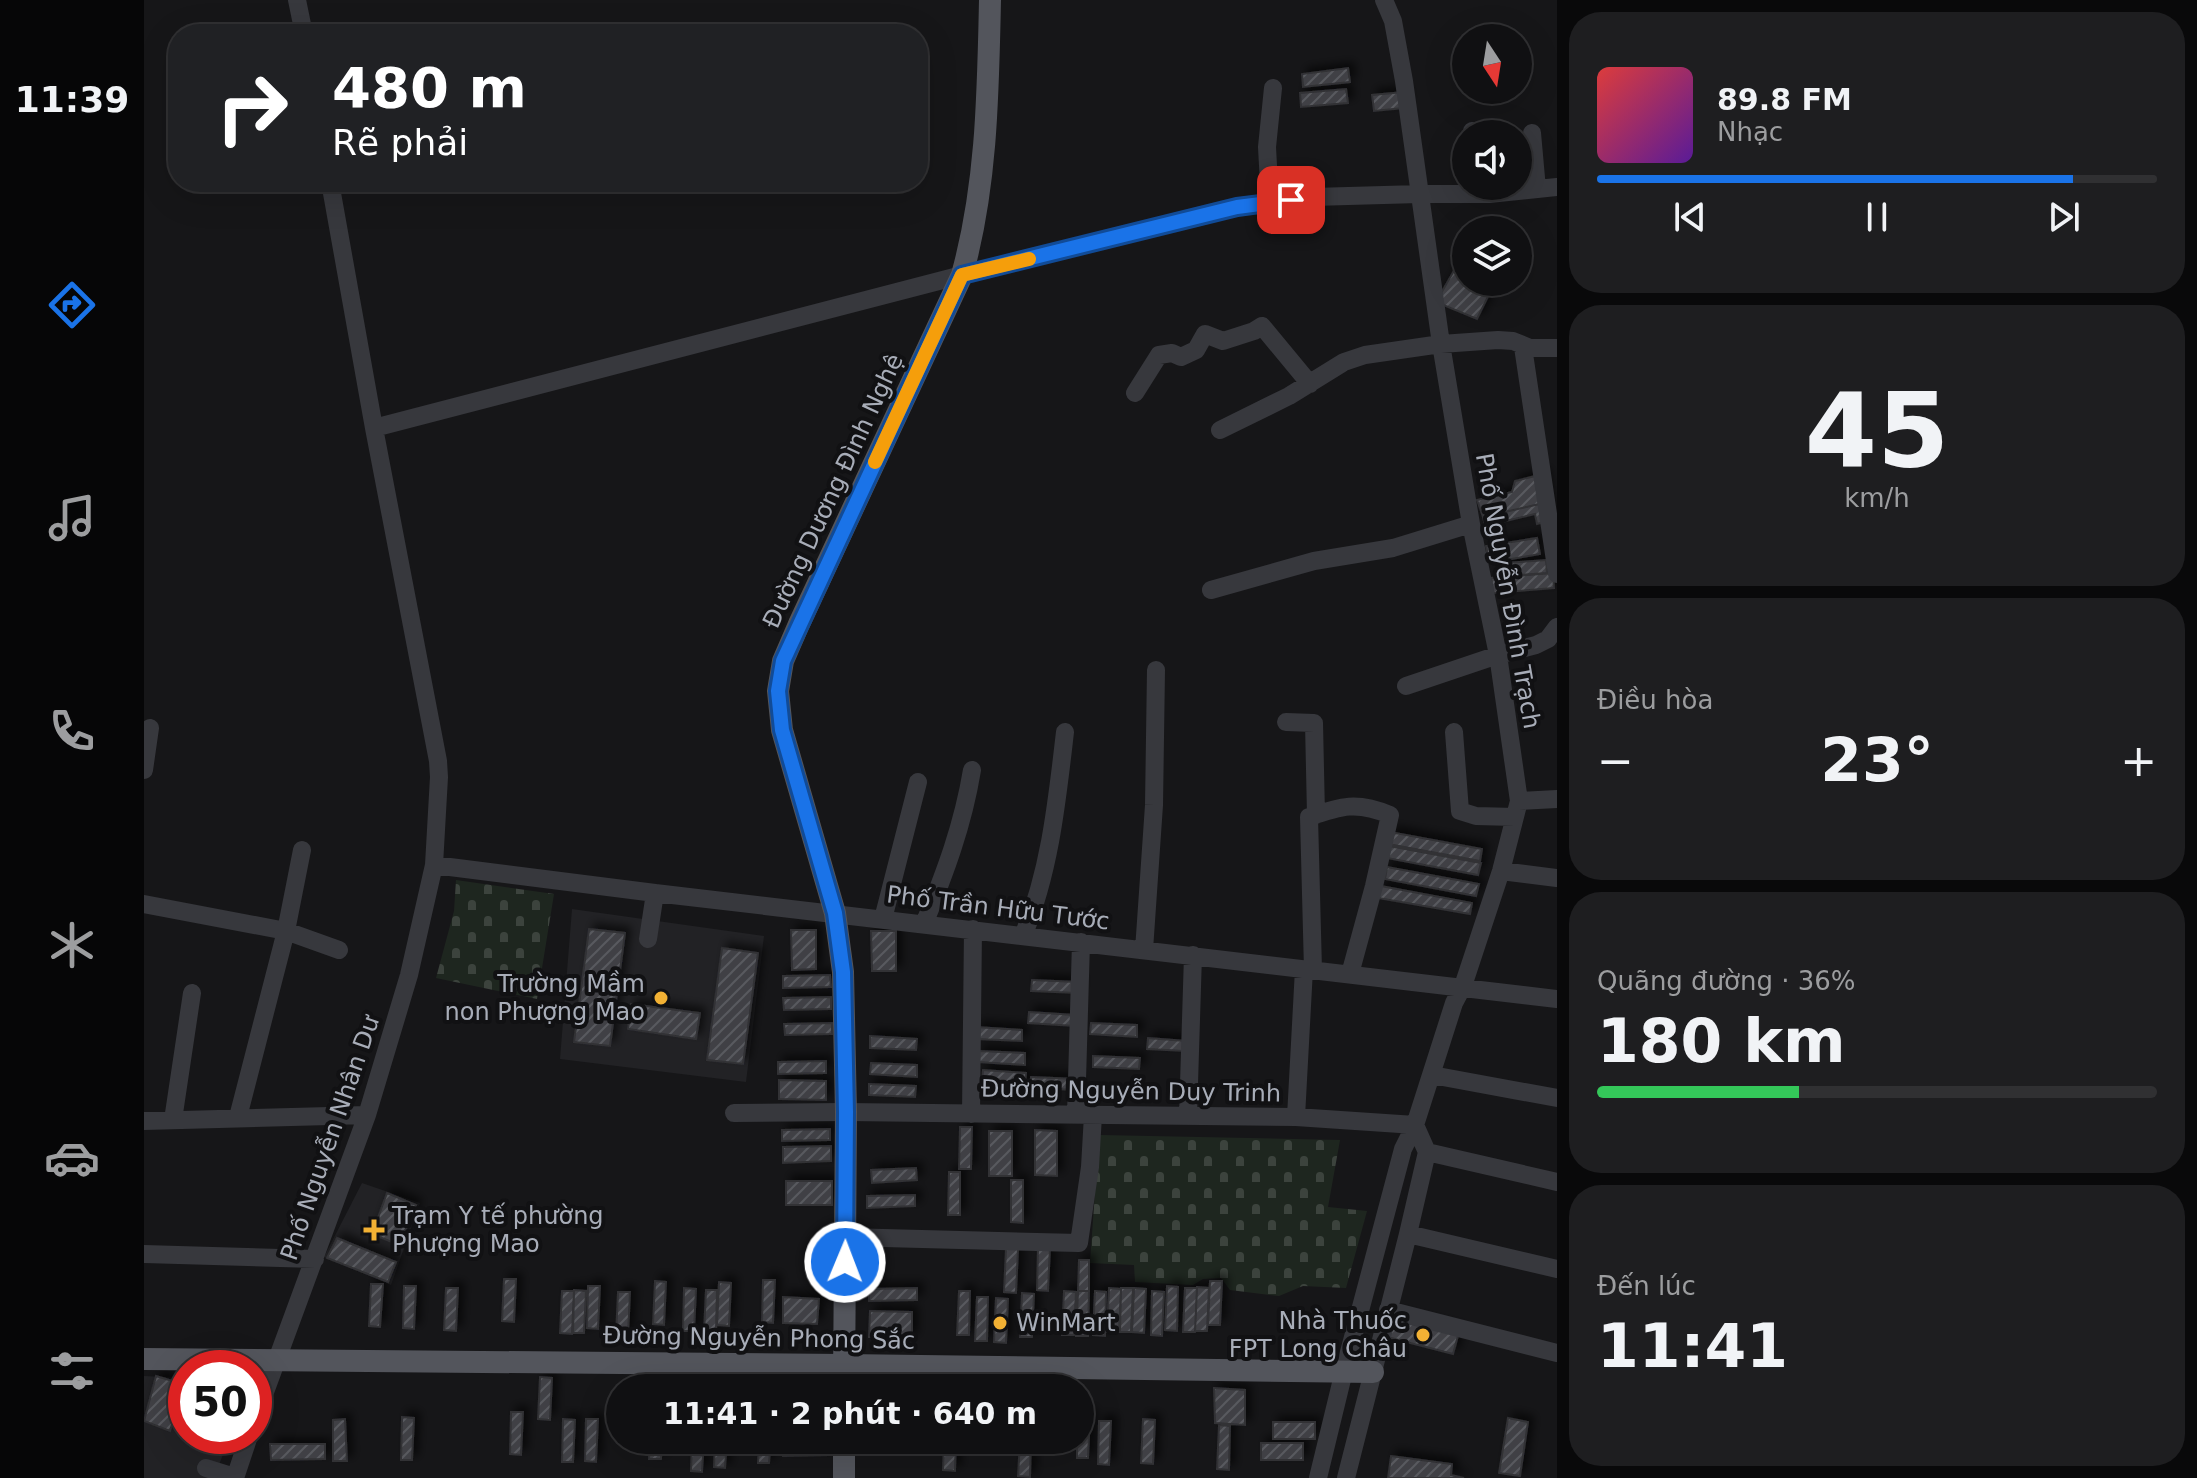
<!DOCTYPE html>
<html lang="vi">
<head>
<meta charset="utf-8">
<style>
	body { margin:0; font-family:"DejaVu Sans",sans-serif; background:#1e1e20; color:#f1f3f6; height:100vh; display:flex; flex-direction:column; font-size:30px; white-space:nowrap }
	* { box-sizing:border-box; margin:0 }
	p { font-size:26px; color:#9c9d9f }
	.icon { flex:none; width:44px; height:44px; fill:none; stroke:currentColor; stroke-width:2; stroke-linecap:round; stroke-linejoin:round }
	.map { position:relative; flex:1; overflow:hidden }
	.panel { display:flex; flex-direction:column; gap:12px; padding:12px; background:#09090a; width:640px }
	.panel>* { flex:none }
	.hud { position:absolute; left:24px; top:24px; width:760px; height:168px; border-radius:32px; box-shadow:0 8px 32px #0002,0 0 0 2px #303032; background:#202124; color:#fff; overflow:hidden }
	.needle { width:52px; rotate:168deg }
	.tools { position:absolute; left:1308px; top:24px; display:grid; gap:16px }
	.tools a { display:grid; place-items:center; width:80px; height:80px; border-radius:50%; background:#101012; box-shadow:0 8px 32px #0002,0 0 0 2px #303032; font-size:40px }
	.speed { position:absolute; left:24px; top:1350px; display:flex; gap:16px; font-size:40px; font-weight:700; text-align:center }
	.speed>* { display:grid; place-content:center; width:104px; height:104px; border-radius:50%; background:#101012; box-shadow:0 8px 32px #0002,0 0 0 2px #303032; line-height:1 }
	.speed .limit { border:12px solid #d22; background:#fff; color:#111 }
	.pin { position:absolute; display:grid; place-items:center; width:68px; height:68px; color:#fff; margin:-34px; border-radius:16px; box-shadow:0 4px 12px #0006 }
	.me { position:absolute; width:88px; margin:-44px; rotate:1deg; stroke-linejoin:round; filter:drop-shadow(0 0 6px #0008) }
	.turn { display:flex; align-items:center; gap:28px; height:168px; padding:0 32px; font-size:36px }
	.turn .icon { width:104px; height:104px; stroke-width:2.5 }
	.turn b { display:block; font-size:56px; line-height:68px }
	.big { font-size:60px; font-weight:600; line-height:1.1 }
	.panel .card { flex:1; display:flex; flex-direction:column; justify-content:center; gap:12px; min-width:0; padding:0 28px; border-radius:32px; background:#1e1e20 }
	.panel .dial { align-items:center; gap:0 }
	.dial b { font-size:104px; line-height:1 }
	.song { display:flex; align-items:center; gap:24px }
	.cover { width:96px; height:96px; border-radius:12px; background:linear-gradient(135deg,hsl(0 70% 55%),hsl(270 70% 35%)) }
	.played { height:8px; border-radius:4px; background:linear-gradient(90deg,#1a73e8 85%,#303032 85%) }
	.keys { display:flex; justify-content:space-around; direction:ltr }
	.heat { display:flex; justify-content:space-between; align-items:center; font-size:44px; direction:ltr }
	.charge { height:12px; border-radius:6px; background:linear-gradient(90deg,#34c759 36%,#303032 0) }
	.trip { position:absolute; left:462px; top:1374px; width:488px; height:80px; border-radius:40px; background:#101012; box-shadow:0 8px 32px #0002,0 0 0 2px #303032; font-weight:600; line-height:80px; text-align:center }
	main { display:flex; flex:1; min-height:0 }
	.tabs { display:flex; flex-direction:column; width:144px; justify-content:space-around; align-items:center; background:#060607; color:#9c9d9f }
	.tabs .icon { width:56px; height:56px }
	.tabs .current { color:#1a73e8 }
	.tabs b { font-size:36px; color:#f1f3f6 }
	.map>svg:first-child { display:block }
	.built { fill:#222225 }
	.cemetery { fill:url(#cemetery-stones) }
	.building { fill:url(#building-hatch); stroke:#303034; stroke-width:2; filter:url(#shadow) }
	.lines { fill:none; stroke-linecap:round; stroke-linejoin:round }
	.minor { stroke:#37383d; stroke-width:18 }
	.major { stroke:#53555c; stroke-width:22 }
	.route-casing { stroke:#114b97; stroke-width:20 }
	.route { stroke:#1a73e8; stroke-width:14 }
	.slow { stroke:#f59e0b; stroke-width:14 }
	.poi-dot { fill:#f2b134; stroke:#111113; stroke-width:3 }
	.labels { text-anchor:middle; stroke-width:8; stroke-linejoin:round; paint-order:stroke }
	.street-label { font-size:24px; fill:#a8adb8; stroke:#111113 }
	.poi-label { font-size:24px; fill:#a8adb8; stroke:#111113; text-anchor:end }
</style>
</head>
<body>
<main>
<nav class="tabs">
<b>11:39</b>
<svg class="icon current" aria-label="directions" viewBox="0 0 24 24"><path d="M12 3l9 9-9 9-9-9zM9 14v-3h6M13 9l2 2-2 2"/></svg>
<svg class="icon" aria-label="music" viewBox="0 0 24 24"><path d="M9 18V5l10-2v13"/><circle cx="6" cy="18" r="3"/><circle cx="16" cy="16" r="3"/></svg>
<svg class="icon" aria-label="phone" viewBox="0 0 24 24"><path d="M5 4h4l2 5-3 2q2 4 5 5l2-3 5 2v4C11 20 4 13 5 4z"/></svg>
<svg class="icon" aria-label="climate" viewBox="0 0 24 24"><path d="M12 3v18M4 7l16 10M4 17L20 7"/></svg>
<svg class="icon" aria-label="car" viewBox="0 0 24 24"><path d="M5 17H2v-5l4-1 3-4h7l3 4 3 1v5h-3M9 17h6M6 11h13"/><circle cx="7" cy="17" r="2"/><circle cx="17" cy="17" r="2"/></svg>
<svg class="icon" aria-label="filters" viewBox="0 0 24 24"><path d="M4 7h16M4 17h16"/><circle cx="9" cy="7" r="2"/><circle cx="15" cy="17" r="2"/></svg>
</nav>
<div class="map">
<svg width="1413" height="1478" viewBox="0 0 1413 1478">
	<defs>
		<pattern id="cemetery-stones" width="16" height="16" patternUnits="userSpaceOnUse" patternTransform="scale(2)"><rect width="16" height="16" fill="#1e261f"/><path d="M2 7V4a2 2 0 0 1 4 0v3zM10 15v-3a2 2 0 0 1 4 0v3z" fill="#3c433d"/></pattern>
		<pattern id="building-hatch" width="6" height="6" patternUnits="userSpaceOnUse" patternTransform="scale(2)"><rect width="6" height="6" fill="#404145"/><path d="M-1 1l2-2M0 6l6-6M5 7l2-2" fill="none" stroke="#595a5e"/></pattern>
		<filter id="shadow"><feDropShadow dx="5.5" dy="-5.5" stdDeviation="4" flood-color="#0009"/></filter>
	</defs>
	<rect width="100%" height="100%" fill="#161618"/>
	<path class="built" d="M428 909 620 936 602 1082 416 1059Z
		M218 1183 276 1203 247 1285 180 1257Z
		M0 1376 42 1378V1436H86L70 1478H0Z"/>
	<path class="cemetery" d="M312 880 410 894 393 999 292 978 310 911Z
		M955 1135 1196 1140 1184 1207 1223 1211 1202 1288 1159 1286 1135 1296 1086 1290 1077 1278 1059 1279 1049 1285 991 1282 990 1265 946 1263Z"/>
	<path class="building" d="M1204 68 1206 82 1159 87 1158 74Z
		M1202 89 1204 103 1157 107 1156 93Z
		M1259 92 1260 108 1230 111 1228 95Z
		M1320 253H1322V282H1351L1333 319 1292 302Z
		M1399 474 1404 502 1339 517 1333 500 1368 492 1371 481Z
		M1404 502 1408 520 1393 524 1391 514 1341 526 1339 517Z
		M1393 538 1396 554 1345 563 1342 546Z
		M1402 560 1403 573 1362 576 1361 563Z
		M1409 573 1410 588 1349 593 1347 578Z
		M1246 832 1338 849 1336 861 1244 844Z
		M1245 846 1337 863 1334 875 1243 858Z
		M1243 867 1335 884 1332 896 1241 879Z
		M1237 886 1328 903 1326 914 1234 898Z
		M445 929 481 933 466 1046 430 1042Z
		M647 930H672V969L648 970Z
		M727 931H752V971H728Z
		M578 948 614 953 599 1064 563 1060Z
		M686 975 687 987 639 988V976Z
		M888 980 934 982 933 993 887 991Z
		M687 997V1009L640 1010 639 998Z
		M487 1004 556 1013 552 1039 484 1029Z
		M885 1012 931 1015 930 1026 884 1023Z
		M688 1023V1034L641 1035 640 1024Z
		M947 1023 993 1025V1037L946 1034Z
		M832 1027 878 1030V1041L832 1039Z
		M726 1036 773 1039 772 1050 726 1048Z
		M1004 1038 1042 1041 1041 1051 1003 1049Z
		M835 1051 881 1053V1065L834 1062Z
		M949 1056 996 1058 995 1069 949 1067Z
		M682 1061V1073L634 1074V1062Z
		M727 1063 773 1065V1077L726 1074Z
		M839 1070 882 1073 880 1096 837 1093Z
		M887 1077 933 1079 932 1090 886 1088Z
		M635 1080 682 1081V1100L635 1099Z
		M725 1084 772 1086 771 1097 725 1095Z
		M816 1127H828L827 1169H815Z
		M686 1129V1140L638 1141V1130Z
		M891 1130 913 1131V1176L891 1175Z
		M845 1131H868V1176H845Z
		M687 1146V1161L639 1163V1147Z
		M772 1168 773 1180 728 1183 727 1170Z
		M805 1172H816V1215H804Z
		M867 1180H879V1223L867 1222Z
		M642 1181H688V1205H642Z
		M243 1193 272 1205 255 1245 228 1234Z
		M771 1195V1206L723 1208V1196Z
		M193 1238 252 1262 244 1282 183 1258Z
		M894 1246 906 1247 904 1291 893 1290Z
		M862 1248 874 1249 872 1293 860 1292Z
		M935 1260H945V1291H934Z
		M360 1279H372L370 1322 358 1321Z
		M619 1280H631L629 1323 618 1322Z
		M511 1281 522 1282 520 1325 509 1324Z
		M1066 1281H1078L1076 1325H1064Z
		M575 1282 587 1283 585 1326 573 1325Z
		M227 1284H239L236 1327 225 1326Z
		M260 1286H272L270 1329 259 1328Z
		M444 1286H456L454 1329 443 1328Z
		M1023 1286 1034 1287 1033 1331 1021 1330Z
		M1053 1287 1065 1288 1063 1331H1051Z
		M302 1288H314L312 1331 300 1330Z
		M540 1288 552 1289 550 1331H539Z
		M773 1288V1300L725 1301V1289Z
		M965 1288 977 1289 975 1332H963Z
		M977 1288H989L987 1332H976Z
		M990 1288 1002 1289 1000 1333 988 1332Z
		M1041 1288H1053L1051 1332H1039Z
		M430 1290 442 1291 440 1333H429Z
		M562 1290H573L572 1333H560Z
		M418 1291H430L428 1334 416 1333Z
		M815 1291H826L825 1335H813Z
		M920 1291 932 1292 930 1335H918Z
		M934 1291H945L944 1336H932Z
		M951 1291 962 1292 961 1336 949 1335Z
		M1008 1291 1020 1292 1018 1336 1007 1335Z
		M474 1292H486L484 1335H472Z
		M878 1293 890 1294 888 1337H876Z
		M639 1297 675 1299 673 1324 639 1323Z
		M833 1297H844L843 1341H831Z
		M852 1298 864 1299 862 1343 850 1342Z
		M726 1311 768 1312V1338L725 1337Z
		M1248 1316 1315 1332 1309 1354 1243 1337Z
		M12 1376 42 1385V1425L29 1421 26 1431 0 1421Z
		M605 1376H617L616 1388H605Z
		M396 1377 408 1378 406 1420 394 1419Z
		M803 1380H815L814 1388H802Z
		M845 1380H857V1388H845Z
		M825 1382H837V1388H825Z
		M1070 1388 1101 1390V1425L1071 1423Z
		M367 1412H379L377 1455 366 1454Z
		M936 1414H946L944 1458H933V1440H936Z
		M258 1417 270 1418 268 1460H257Z
		M1364 1418 1384 1422 1376 1476 1355 1473Z
		M201 1419 203 1461H189V1420Z
		M419 1419 431 1420 429 1462H418Z
		M442 1419H454L452 1462 441 1461Z
		M999 1419 1011 1420 1009 1464 997 1463Z
		M955 1421H967L965 1465 954 1464Z
		M1129 1422H1171V1439H1129Z
		M1075 1425 1086 1426 1085 1470 1073 1469Z
		M506 1440H518L517 1459H505Z
		M548 1440H560L558 1472 547 1471Z
		M571 1440H583L581 1468 570 1467Z
		M615 1440H627L625 1463H614Z
		M800 1440H812L811 1471 799 1470Z
		M876 1440H887L886 1477 874 1476Z
		M686 1441V1455L639 1456V1442Z
		M1117 1443H1159V1460H1117Z
		M126 1444H181V1459L127 1460Z
		M1247 1456 1308 1464 1307 1475 1320 1478H1244Z"/>
	<g class="lines">
		<path class="minor" d="M153 0 160 34
			M1328 131 1329 134
			M1388 133 1393 189
			M1126 203 1123 147 1129 88
			M1379 347 1413 574
			M991 393 1015 355 1028 353 1037 357 1052 350 1061 334 1079 341 1110 331 1118 326 1166 384
			M230 428 818 275 1093 207 1169 197 1275 194H1345L1413 187
			M1076 430 1145 396 1200 362 1221 355 1297 344 1354 340 1369 341 1386 348H1413
			M1067 590 1170 561 1249 548 1327 524
			M1262 686 1354 655 1392 645 1404 639 1413 627
			M1142 722 1170 723 1172 815
			M1310 732 1316 811 1332 816 1371 817
			M0 770 6 728
			M1375 801 1413 799
			M290 865 511 893 1413 999
			M1357 871 1413 878
			M0 904 142 931 195 950
			M739 919 774 782
			M780 924C801 873 819 825 828 770
			M879 936C906 871 913 801 921 732
			M504 939 511 893
			M1000 950 1010 805 1012 670
			M1169 970 1165 817C1197 806 1213 801 1246 815L1230 886 1206 974
			M1288 1075 1413 1098
			M590 1113 702 1112 1152 1117 1271 1125
			M827 1114 829 929
			M932 1115 937 942
			M1044 1116 1049 955
			M94 1117 142 931 158 850
			M1152 1117 1160 969
			M29 1120 48 993
			M0 1121 223 1115
			M1283 1152 1413 1182
			M1264 1234 1413 1269
			M701 1237 935 1243 946 1167 949 1115
			M0 1254 171 1259
			M1244 1310 1413 1353
			M110 1422 223 1115 265 975 290 865 295 777 294 761 230 428 186 182
			M62 1468 91 1477
			M91 1478 105 1436
			M1174 1478 1200 1371 1259 1149 1271 1125 1310 1003 1319 986 1357 871 1375 801 1354 655 1327 524 1297 344 1260 81 1249 21 1240 0
			M1202 1478 1264 1234 1283 1152 1271 1125"/>
		<path class="major" d="M0 1359 700 1365 1229 1372
			M700 1388 702 1112 699 972 691 913 638 730 634 691 639 661 655 624 818 275C843 185 844 93 846 0
			M700 1440V1478"/>
	</g>
	<g class="lines">
		<defs>
			<path id="route" d="M701 1262 702 1112 699 972 691 913 638 730 634 691 639 661 818 275 1093 207 1147 200"/>
		</defs>
		<use href="#route" class="route-casing"/>
		<use href="#route" class="route"/>
		<path class="slow" d="M731 462 818 275 885 259"/>
	</g>
	<g class="poi-dot">
		<circle cx="517" cy="998" r="8"/>
		<path d="M226 1218h8v8h8v8h-8v8h-8v-8h-8v-8h8z"/>
		<circle cx="856" cy="1323" r="8"/>
		<circle cx="1279" cy="1335" r="8"/>
	</g>
	<g class="labels">
		<g class="street-label">
			<text transform="translate(689 491) rotate(-65)" y="8">Đường Dương Đình Nghệ</text>
			<text transform="translate(1364 591) rotate(80)" y="8">Phố Nguyễn Đình Trạch</text>
			<text transform="translate(854 908) rotate(7)" y="8">Phố Trần Hữu Tước</text>
			<text transform="translate(987 1091) rotate(1)" y="8">Đường Nguyễn Duy Trinh</text>
			<text transform="translate(186 1138) rotate(-71)" y="8">Phố Nguyễn Nhân Dư</text>
			<text transform="translate(615 1338) rotate(1)" y="8">Đường Nguyễn Phong Sắc</text>
		</g>
		<g class="poi-label">
			<text x="501" y="992">Trường Mầm<tspan x="501" dy="28">non Phượng Mao</tspan></text>
			<text x="248" y="1224" text-anchor="start">Trạm Y tế phường<tspan x="248" dy="28">Phượng Mao</tspan></text>
			<text x="1263" y="1329">Nhà Thuốc<tspan x="1263" dy="28">FPT Long Châu</tspan></text>
			<text x="872" y="1331" text-anchor="start">WinMart</text>
		</g>
	</g>
</svg>
<div class="tools">
<a><svg class="needle" viewBox="-14 -14 28 28"><path d="M0-13l5 13h-10z" fill="#e53935"/><path d="M0 13l5-13h-10z" fill="#9c9d9f"/></svg></a>
<a><svg class="icon" aria-label="sound" viewBox="0 0 24 24"><path d="M4 9h4l5-4v14l-5-4H4zM17 9q2 3 0 6"/></svg></a>
<a><svg class="icon" aria-label="layers" viewBox="0 0 24 24"><path d="M12 4l9 5-9 5-9-5zM3 14l9 5 9-5"/></svg></a>
</div>
<div class="speed"><div class="limit">50</div></div>
<div class="pin" style="left:1147px;top:200px;background:#d93025"><svg class="icon" aria-label="arrive" viewBox="0 0 24 24"><path d="M6 21V4h12l-3 4 3 4H6"/></svg></div>
<svg class="me" style="left:701px;top:1262px" viewBox="-20 -20 40 40"><circle r="17" fill="#1a73e8" stroke="#fff" stroke-width="3"/><path d="M0-11L8 9 0 5-8 9z" fill="#fff"/></svg>
<div class="trip">11:41 · 2 phút · 640 m</div>
<div class="hud">
<div class="turn"><svg class="icon" aria-label="right" viewBox="0 0 24 24"><path d="M7 20v-9h11M14 6l5 5-5 5"/></svg><div><b>480 m</b>Rẽ phải</div></div>
</div>
</div>
<section class="panel">
<div class="card">
<div class="song"><i class="cover"></i><div><b>89.8 FM</b><p>Nhạc</p></div></div>
<div class="played"></div>
<div class="keys"><svg class="icon" aria-label="previous" viewBox="0 0 24 24"><path d="M18 5L8 12l10 7zM5 5v14"/></svg><svg class="icon" aria-label="pause" viewBox="0 0 24 24"><path d="M8 5v14M16 5v14"/></svg><svg class="icon" aria-label="next" viewBox="0 0 24 24"><path d="M6 5l10 7-10 7zM19 5v14"/></svg></div>
</div>
<div class="card dial"><b>45</b><p>km/h</p></div>
<div class="card"><p>Điều hòa</p>
<div class="heat"><a>−</a><b class="big">23°</b><a>+</a></div>
</div>
<div class="card"><p>Quãng đường · 36%</p><b class="big">180 km</b><div class="charge"></div></div>
<div class="card"><p>Đến lúc</p><b class="big">11:41</b></div>
</section>
</main>
</body>
</html>
